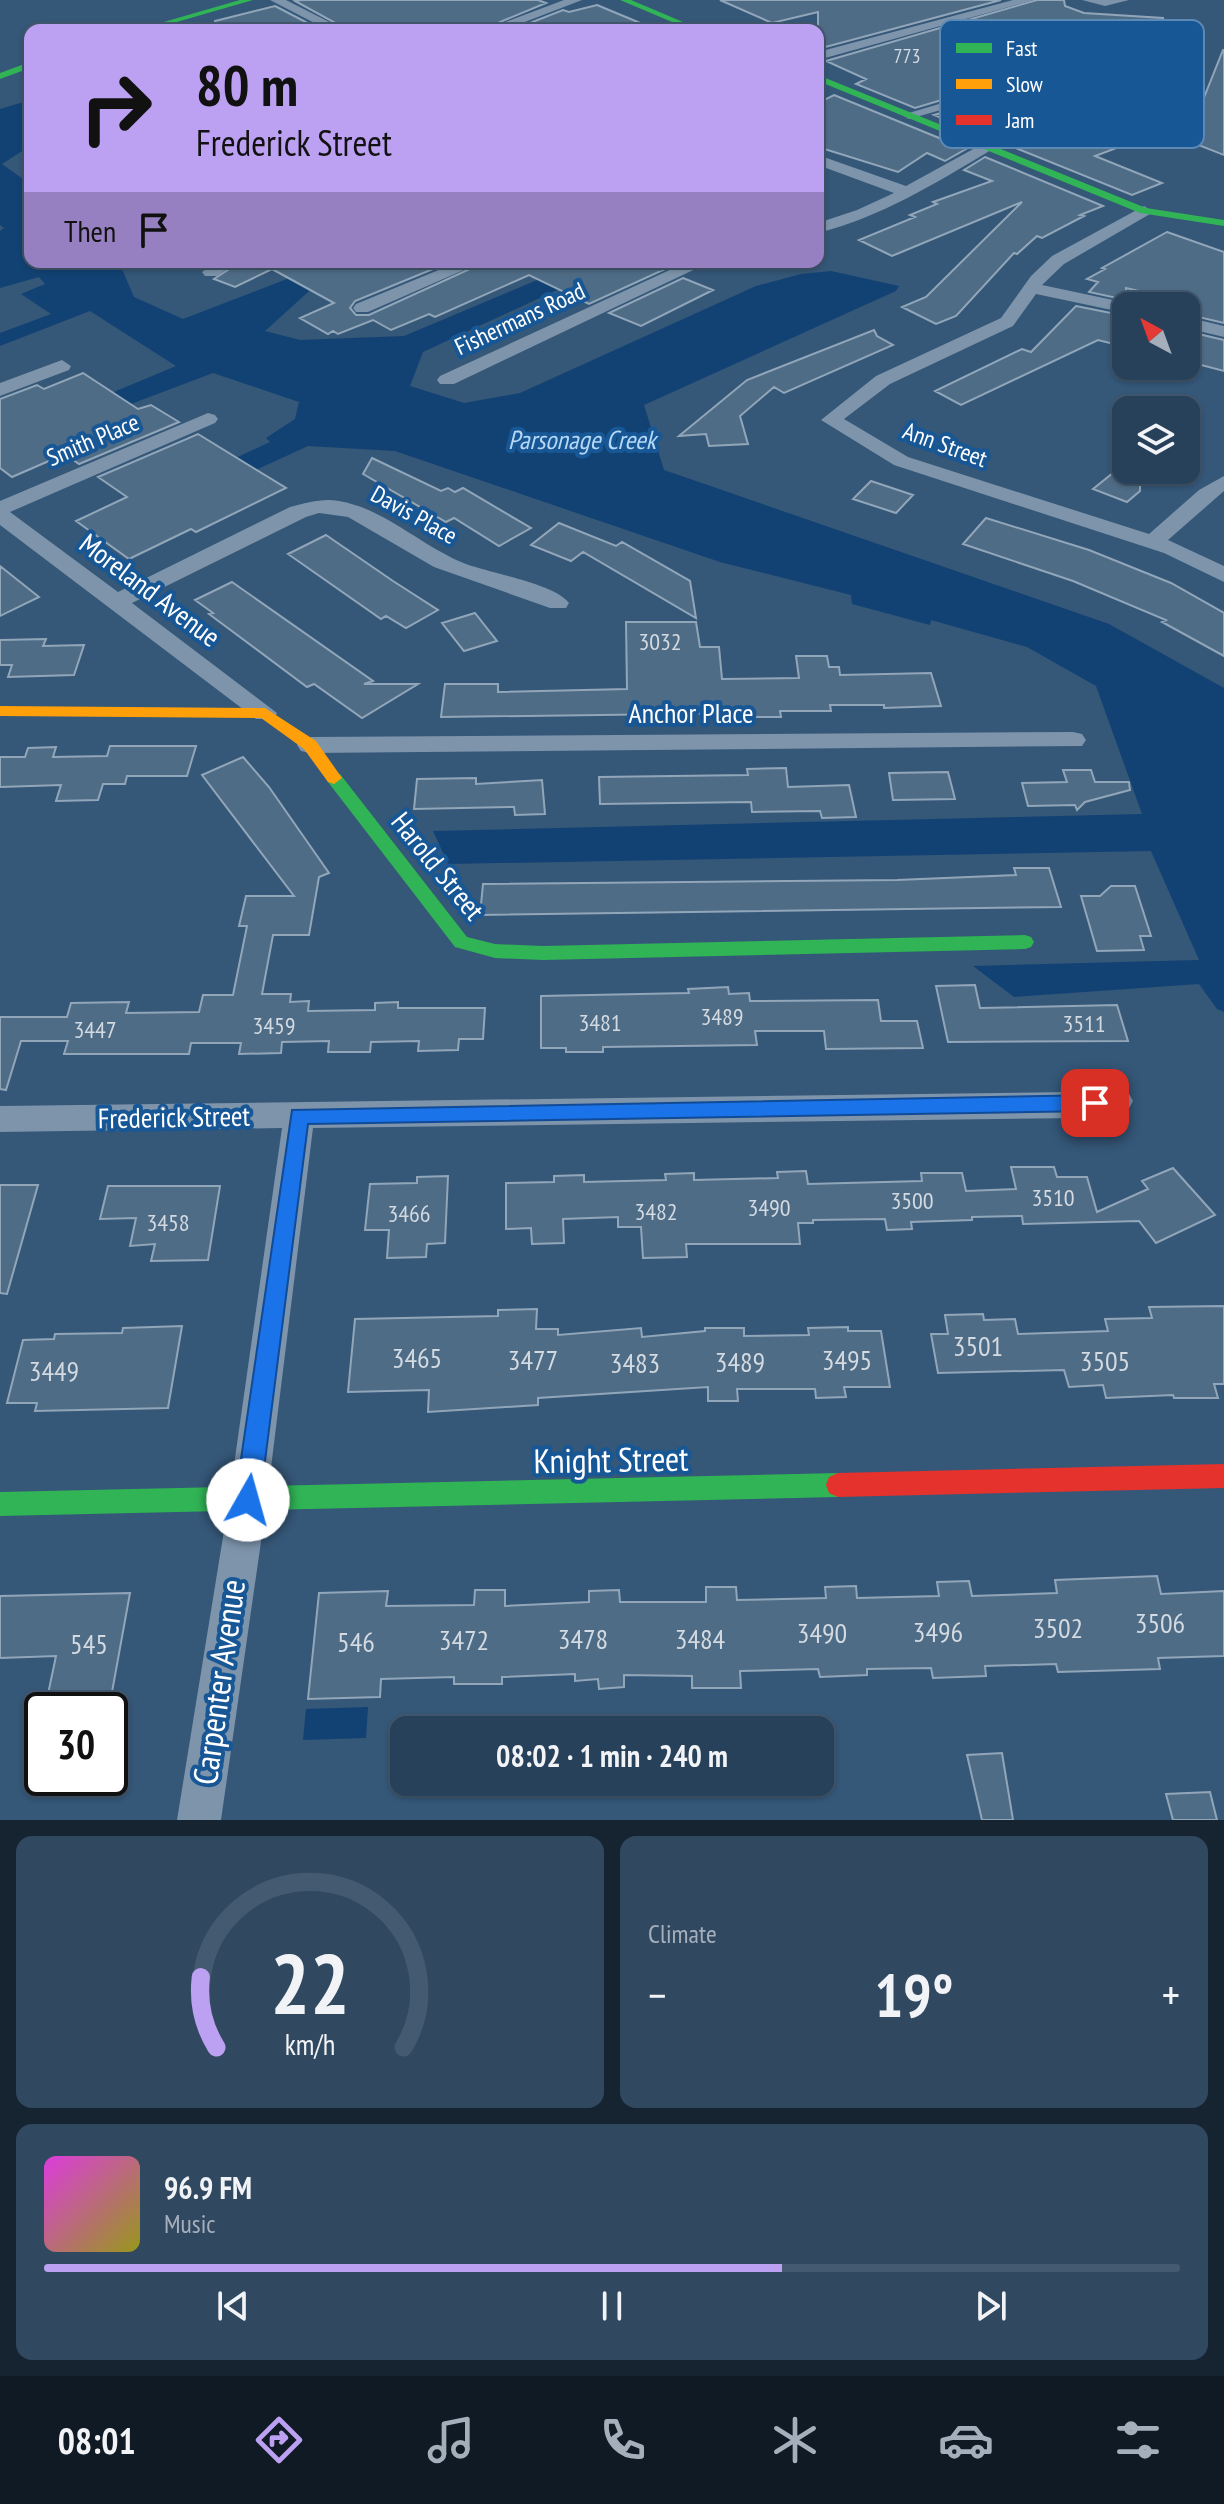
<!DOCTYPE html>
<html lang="en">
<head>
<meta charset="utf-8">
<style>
	body { margin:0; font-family:"PT Sans Narrow",sans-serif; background:#304860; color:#f1f3f6; height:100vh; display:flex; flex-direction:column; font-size:30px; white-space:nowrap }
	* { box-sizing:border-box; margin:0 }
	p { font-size:26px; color:#a5afbb }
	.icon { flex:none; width:44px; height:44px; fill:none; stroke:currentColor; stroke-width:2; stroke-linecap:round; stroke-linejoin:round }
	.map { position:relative; height:1820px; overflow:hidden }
	.drawer { display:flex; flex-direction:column; gap:16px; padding:16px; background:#162432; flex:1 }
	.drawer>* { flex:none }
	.guide { position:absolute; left:24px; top:24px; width:800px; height:244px; border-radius:16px; box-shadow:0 2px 6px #0004,0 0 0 2px #445a70; background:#bca0f2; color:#111; overflow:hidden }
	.needle { width:52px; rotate:319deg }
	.tools { position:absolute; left:1112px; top:292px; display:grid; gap:16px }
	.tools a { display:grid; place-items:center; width:88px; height:88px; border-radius:16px; background:#28415a; box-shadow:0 2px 6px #0004,0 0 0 2px #445a70; font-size:40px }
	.speed { position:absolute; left:24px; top:1692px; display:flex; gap:16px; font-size:40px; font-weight:700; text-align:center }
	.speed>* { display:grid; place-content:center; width:104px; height:104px; border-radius:50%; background:#28415a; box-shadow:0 2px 6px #0004,0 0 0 2px #445a70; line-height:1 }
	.speed .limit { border:4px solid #111; border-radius:12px; background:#fff; color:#111 }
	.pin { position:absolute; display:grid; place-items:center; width:68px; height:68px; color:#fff; margin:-34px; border-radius:16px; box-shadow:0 4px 12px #0006 }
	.me { position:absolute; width:88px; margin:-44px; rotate:7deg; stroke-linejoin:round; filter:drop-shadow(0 0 6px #0008) }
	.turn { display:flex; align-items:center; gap:28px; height:168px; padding:0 40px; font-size:36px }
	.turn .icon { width:104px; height:104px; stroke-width:2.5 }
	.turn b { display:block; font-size:56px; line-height:68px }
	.then { display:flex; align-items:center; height:76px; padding:0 40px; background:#0003; gap:16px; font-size:30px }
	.big { font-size:60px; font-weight:600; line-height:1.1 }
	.drawer .card { flex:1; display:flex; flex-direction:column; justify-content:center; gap:12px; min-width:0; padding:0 28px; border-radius:16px; background:#304860 }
	.drawer .dial { align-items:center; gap:0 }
	.dial svg { height:208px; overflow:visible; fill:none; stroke:#445a70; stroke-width:7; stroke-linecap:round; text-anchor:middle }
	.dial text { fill:#f1f3f6; stroke:none }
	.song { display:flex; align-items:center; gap:24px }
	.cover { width:96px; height:96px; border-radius:12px; background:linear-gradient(135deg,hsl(300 70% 55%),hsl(60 70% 35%)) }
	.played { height:8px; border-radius:4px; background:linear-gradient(90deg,#bca0f2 65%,#445a70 65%) }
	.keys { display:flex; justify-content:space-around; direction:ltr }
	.heat { display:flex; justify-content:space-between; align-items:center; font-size:44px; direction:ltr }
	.drawer .tiles { flex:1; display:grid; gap:16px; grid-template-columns:1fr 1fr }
	.card:last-child { grid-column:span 2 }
	.trip { position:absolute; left:390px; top:1716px; width:444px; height:80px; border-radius:16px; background:#28415a; box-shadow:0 2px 6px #0004,0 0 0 2px #445a70; font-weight:600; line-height:80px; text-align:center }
	.tabs { display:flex; height:128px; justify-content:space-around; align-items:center; background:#101a24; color:#a5afbb }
	.tabs .icon { width:56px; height:56px }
	.tabs .current { color:#bca0f2 }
	.tabs b { font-size:36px; color:#f1f3f6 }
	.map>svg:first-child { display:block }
	.water { fill:#124273 }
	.building { fill:#4f6c86; stroke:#92a6b9; stroke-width:2 }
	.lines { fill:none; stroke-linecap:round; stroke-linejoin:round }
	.street { fill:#7d94ab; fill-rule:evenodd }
	.fast { fill:#30b455; fill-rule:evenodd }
	.slow { fill:#ff9f0a; fill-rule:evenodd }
	.jam { fill:#e5322d; fill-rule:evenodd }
	.route { fill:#1a73e8; stroke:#114b97; stroke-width:2 }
	.labels { text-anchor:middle; stroke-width:8; stroke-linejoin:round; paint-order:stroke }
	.far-number-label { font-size:20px; fill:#d3dae1 }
	.far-street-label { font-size:24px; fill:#fff; stroke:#185795 }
	.number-label { font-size:24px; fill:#d3dae1 }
	.far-water-label { font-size:26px; font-style:italic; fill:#b5d8f7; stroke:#185795 }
	.street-label { font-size:28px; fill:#fff; stroke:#185795 }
	.near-number-label { font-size:28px; fill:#d3dae1 }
	.near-street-label { font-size:34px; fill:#fff; stroke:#185795 }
	.key { fill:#185795; stroke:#5d89b5; stroke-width:2 }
	.key-label { font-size:22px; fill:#fff }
</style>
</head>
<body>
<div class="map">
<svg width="1224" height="1820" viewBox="0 0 1224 1820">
	<rect width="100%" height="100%" fill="#355778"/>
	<path class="water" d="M30 100V146L2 164 30 184V262H139L122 269 134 297 183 319 331 262 317 284 265 331 300 340 404 336 580 262H618L423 352 410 386 464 403 520 393 756 286 801 274 831 271 899 286 896 291 644 405 664 470 1109 624 1224 688V1012L1217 1009 1199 984 1014 997 973 966 1199 960 1151 851 448 864 433 831 1142 814 1096 686 1027 647 931 620 930 625 852 604 851 595 720 562 395 451 308 446 142 522 125 509 270 442 266 438 295 419 299 402 213 373 46 436 30 427 176 366 90 311 0 346V333L51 314 21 294 45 284 39 277 0 288V231L4 228 0 225V109Z
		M368 1707 366 1738 303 1740 306 1709Z"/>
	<path class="building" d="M301 0H538L546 3 481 30H348L295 1Z
		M720 0H1001L818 49V12L772 23Z
		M1037 0H1064L1065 6 1084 13 1163 18 1164 25 1148 28 1166 34 1163 47 997 24 996 30 1072 61 915 108 856 84 866 79 826 61Z
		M597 5 657 30H512L563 10 569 12Z
		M275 6 321 30H216L215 21Z
		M1223 50H1224V155L1163 131 1195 120Z
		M1094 70 1128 84 1072 100 1159 132 1095 156 1162 183 1132 195 934 115Z
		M834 95 966 149 945 161 927 153 898 172 818 147V103Z
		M985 157 1103 206 1080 215 1084 216 1042 238 1037 236 1017 254 1014 253 956 316 936 324 902 307 926 297 1022 202 892 256 859 240 915 217 910 215 937 204 933 202 992 181 964 170Z
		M1167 232 1224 252V323L1186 314V302L1126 288V300L1089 292 1098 282 1087 279 1105 269 1102 268Z
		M240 262H450L355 301 350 308 356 315H369L485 262H645L663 270 589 304 529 275 435 317 429 314 391 330 373 320 338 334 333 331 328 334 300 318 334 303 272 269 235 287 214 279Z
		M683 278 713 290 641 326 609 313Z
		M1076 306 1126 316V347L1098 340 961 405 935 391 1022 349 1031 352Z
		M874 330 877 336 893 345 784 393 774 387 740 416 748 444 709 446 706 434 679 436 747 380Z
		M1186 331 1224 340V371L1186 361Z
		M83 373 138 409 151 405 179 422 79 464 65 454 12 477 0 468V399L37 385 44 389Z
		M198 434 286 488 196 532 191 529 129 559 76 521 127 497 98 477Z
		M372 458 441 491 448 488 455 492 463 488 531 528 499 546 454 518 446 522 363 474Z
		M1118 469 1140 478V491L1127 502 1093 489Z
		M871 481 913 495 896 513 853 499Z
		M986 518 1089 550 1171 583 1224 613V656L1162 622 1166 620 1073 581 963 544Z
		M559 523 616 546 622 542 690 581 696 618 583 552 571 561 531 545Z
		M326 535 393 581 438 610 406 628 386 616 381 619 288 554Z
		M0 566 39 597 0 616Z
		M232 582 373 681 364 684H418L362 718 314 684 307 687 209 614 213 613 195 600Z
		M475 613 497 641 464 651 442 623Z
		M626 622H696L700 647H719L722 679 799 678 796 656H827L829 667H839L840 675 931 673 941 706 884 708V705H830L831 711H780L781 717H748V713L441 717 445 684H498V692L627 689Z
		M46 639 43 646 84 645 74 675 8 677 12 665H0V640Z
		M110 746H196L187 776H127L125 784H103L98 800 56 801 61 785 0 787V757H25L28 748 56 747 53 757 107 756Z
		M243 757 269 787 329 873 319 877 309 935H273L262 994H291L290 1002 309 1001 308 1011 375 1010V1003L398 1002V1008H485L483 1039H459L458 1050 418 1051 419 1041 371 1042 370 1052H328L329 1041 282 1042 281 1053 239 1054 241 1043H191L189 1054H64L68 1041H21L6 1090 0 1089V1017H67L71 1003 129 1002 126 1013 199 1012 203 995H233L247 926H239L246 896H294L202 775Z
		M786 768 788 787 849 785 856 817 822 818 820 811 752 812 751 802 600 804 599 777 748 775 747 769Z
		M1063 770H1091L1095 782H1129L1130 790 1085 802 1077 810 1075 805 1028 806 1022 783 1067 782Z
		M948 772 955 799 893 800 889 773Z
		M476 778V784L542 780 545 814 515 815 514 807 414 809 417 779Z
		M1014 868H1049L1061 907 480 915 483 884 897 880 1016 875Z
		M1111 886H1135L1151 936H1140L1144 950 1097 951 1081 896H1100Z
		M975 985 980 1008 1117 1005 1128 1041 948 1042 936 986Z
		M728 987 729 994 749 993 750 1001 878 1000 881 1021H917L923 1048 826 1049 824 1031H755L757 1045 603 1047V1052H566V1048H541V996L689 993 688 989Z
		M1011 1167H1054L1057 1177H1087L1097 1212 1148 1189 1142 1181 1173 1168 1215 1215 1156 1243 1139 1221 1023 1224 1022 1216 972 1217V1220L911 1222 912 1229 887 1230 885 1219 813 1220V1223H798L800 1244H686L687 1257 643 1258 641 1227H618V1217L563 1219 564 1243 532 1244 531 1228 506 1229V1183L554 1182V1176L584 1175V1182L666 1180 665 1174 694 1173V1180L778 1178 777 1172 806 1171 808 1184 922 1181 921 1173H962L966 1191 1016 1189Z
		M448 1176 445 1243 427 1244 426 1257 387 1258 389 1230H365L370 1184 417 1183V1177Z
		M0 1185H38L7 1294 0 1293Z
		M108 1186H220L208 1260 151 1261 155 1244 130 1246 136 1218 100 1219Z
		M1224 1306V1384H1214L1218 1398H1174L1173 1395 1106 1398 1103 1385 1069 1387 1064 1370 938 1373 931 1334H948L945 1315 983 1314 984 1320 1015 1319 1018 1334 1108 1331 1105 1319 1152 1318 1149 1307Z
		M537 1309 536 1329H558V1335L641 1328 642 1337 705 1331V1328H744V1336L809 1335 808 1328 848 1327V1331H881L890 1387H844L846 1397 816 1398 815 1389H737L738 1401H708V1387L538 1398V1405L428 1412 429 1390 348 1392 355 1319 498 1316V1310Z
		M182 1326 168 1408 35 1411 37 1403H7L23 1340 54 1339 55 1334 122 1333 123 1328Z
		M1157 1576 1161 1594 1224 1591V1656L1158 1658 1160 1669 1058 1672 1056 1664 985 1666 986 1676 933 1678 931 1668 867 1669V1675L820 1677 818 1669 740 1671 741 1688H692V1676L624 1675V1687L599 1689 598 1679 575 1681V1674L502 1677V1684H454V1677L381 1679 380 1697 308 1699 319 1593 388 1591 386 1606 474 1605 475 1590H505V1606L589 1602V1591L619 1590 620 1602H706V1587H736L737 1600 826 1598 825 1587 856 1586 857 1598 939 1596 937 1582 969 1581 972 1596 1057 1593 1055 1580Z
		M130 1593 112 1692 48 1694 56 1656 0 1658V1596Z
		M1002 1753 1013 1820H982L967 1755Z
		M1210 1792 1217 1820H1173L1166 1794Z"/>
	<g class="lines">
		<path class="street" d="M270 0H286L345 30H328Z
			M564 0H582L504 30H484Z
			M1013 0H1034L818 60V52Z
			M1082 0H1129L1105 6Z
			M1127 55 1182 66 1184 69 1177 90 1164 106H1154L1152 103 1163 89 1169 72 1127 63 1100 65 909 119 902 115 1094 58Z
			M986 142 991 144V150C936 183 881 217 818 233V223L857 210 894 193 818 165V155L906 186Z
			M1144 206 1152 211 1150 214 1064 264 1042 285 1132 304 1126 306V313L1036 294 1013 326 890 384 844 419 908 457 1149 534 1199 490 1224 476V491L1168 540 1224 566V582L1164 553 894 465 821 420 876 376 1001 318 1031 276 1052 256Z
			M216 262H237L217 276H205L202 272Z
			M458 262H482L368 312H356L353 308 356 304Z
			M687 262H710L454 384H440L437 380 440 376Z
			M1186 317 1224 326V337L1186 328Z
			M62 360 71 366 69 370 0 396V383Z
			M208 413 215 415 218 419 215 423 10 512 118 592 290 507C307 503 322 498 339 501 386 509 422 547 466 564 490 573 556 584 569 603L566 608H550L434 567 348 517 319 513 306 517 132 603 277 713 274 719H256L0 525V501Z
			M1073 732 1082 734 1086 740 1082 746 310 753 301 751 297 745 301 739 310 737Z
			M1117 1088 1128 1092 1133 1101 1128 1110 1074 1118 313 1128 267 1500 221 1820H177L229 1500 282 1128 0 1132V1106L1074 1092Z"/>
		<path class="fast" d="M240 0H253L149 30H136Z
			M620 0H631L702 30H691Z
			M30 62V68L0 79V73Z
			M818 75 1146 208 1224 220V226L1140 213 818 81Z
			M334 772 340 774 467 937 495 944 543 946 1025 935 1031 937 1034 942 1031 947 1025 949 543 960 495 958 455 947 328 782 326 778Z
			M838 1473 847 1477 850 1485 847 1493 838 1497 0 1516V1492Z"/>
		<path class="slow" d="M0 706 265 708 316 741 342 778 334 784 328 782 304 749 261 718 0 716Z"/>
		<path class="jam" d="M1224 1464V1488L838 1497 829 1493 826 1485 829 1477 838 1473Z"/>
	</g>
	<path class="route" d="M1095 1095 1102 1097 1105 1103 1102 1109 1095 1111 308 1124 260 1500 257 1508 248 1512 239 1508 235 1500 292 1110Z"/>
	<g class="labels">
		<g class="far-number-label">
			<text x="907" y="63">773</text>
		</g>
		<g class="far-street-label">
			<text transform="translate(520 319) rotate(-25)" y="8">Fishermans Road</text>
			<text transform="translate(93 440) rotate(-23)" y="8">Smith Place</text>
			<text transform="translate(945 445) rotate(20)" y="8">Ann Street</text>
			<text transform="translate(414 515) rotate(29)" y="8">Davis Place</text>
		</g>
		<g class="number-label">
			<text x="660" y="650">3032</text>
			<text x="722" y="1025">3489</text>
			<text x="600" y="1031">3481</text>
			<text x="1084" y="1032">3511</text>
			<text x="274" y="1034">3459</text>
			<text x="95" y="1038">3447</text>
			<text x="1053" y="1206">3510</text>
			<text x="912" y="1209">3500</text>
			<text x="769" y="1216">3490</text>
			<text x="656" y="1220">3482</text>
			<text x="409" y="1222">3466</text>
			<text x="168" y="1231">3458</text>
		</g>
		<g class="far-water-label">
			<text x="582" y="449">Parsonage Creek</text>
		</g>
		<g class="street-label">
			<text transform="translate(150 590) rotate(37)" y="10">Moreland Avenue</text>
			<text x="691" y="723">Anchor Place</text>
			<text transform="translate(438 866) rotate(51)" y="10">Harold Street</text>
			<text transform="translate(174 1117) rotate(-1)" y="10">Frederick Street</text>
		</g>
		<g class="near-number-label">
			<text x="978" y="1356">3501</text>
			<text x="417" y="1368">3465</text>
			<text x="533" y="1370">3477</text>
			<text x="847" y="1370">3495</text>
			<text x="1105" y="1371">3505</text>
			<text x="740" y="1372">3489</text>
			<text x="635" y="1373">3483</text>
			<text x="54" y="1381">3449</text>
			<text x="1160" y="1633">3506</text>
			<text x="1058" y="1638">3502</text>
			<text x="938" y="1642">3496</text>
			<text x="822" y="1643">3490</text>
			<text x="583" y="1649">3478</text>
			<text x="700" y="1649">3484</text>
			<text x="464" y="1650">3472</text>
			<text x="356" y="1652">546</text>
			<text x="89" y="1654">545</text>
		</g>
		<g class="near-street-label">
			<text transform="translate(611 1460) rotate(-1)" y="12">Knight Street</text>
			<text transform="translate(219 1682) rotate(-82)" y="12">Carpenter Avenue</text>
		</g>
	</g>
	<rect x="940" y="20" width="264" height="128" rx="12" class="key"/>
	<rect x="956" y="43" width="36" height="10" fill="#30b455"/>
	<rect x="956" y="79" width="36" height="10" fill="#ff9f0a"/>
	<rect x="956" y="115" width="36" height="10" fill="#e5322d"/>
	<g class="key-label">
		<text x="1006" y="56">Fast</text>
		<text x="1006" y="92">Slow</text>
		<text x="1006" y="128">Jam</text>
	</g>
</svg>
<div class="tools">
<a><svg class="needle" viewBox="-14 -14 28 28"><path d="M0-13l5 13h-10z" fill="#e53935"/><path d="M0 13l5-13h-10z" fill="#a5afbb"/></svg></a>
<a><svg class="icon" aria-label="layers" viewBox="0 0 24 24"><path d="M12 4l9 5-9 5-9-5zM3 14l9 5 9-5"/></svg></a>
</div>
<div class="speed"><div class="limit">30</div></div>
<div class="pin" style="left:1095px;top:1103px;background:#d93025"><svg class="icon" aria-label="arrive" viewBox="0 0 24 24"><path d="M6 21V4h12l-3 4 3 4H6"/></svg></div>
<svg class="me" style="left:248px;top:1500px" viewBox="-20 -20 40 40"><circle r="19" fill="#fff"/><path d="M0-13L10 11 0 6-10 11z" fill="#1a73e8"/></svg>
<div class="trip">08:02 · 1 min · 240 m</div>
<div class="guide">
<div class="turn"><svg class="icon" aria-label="right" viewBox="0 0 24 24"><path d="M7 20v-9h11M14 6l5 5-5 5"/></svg><div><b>80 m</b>Frederick Street</div></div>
<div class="then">Then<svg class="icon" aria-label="arrive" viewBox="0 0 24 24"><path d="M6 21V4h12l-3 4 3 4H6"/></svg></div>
</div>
</div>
<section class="drawer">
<div class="tiles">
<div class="card dial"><svg viewBox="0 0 100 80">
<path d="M14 69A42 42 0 1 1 86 69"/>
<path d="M14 69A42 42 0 0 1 8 42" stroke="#bca0f2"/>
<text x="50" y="56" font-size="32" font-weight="700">22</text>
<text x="50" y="72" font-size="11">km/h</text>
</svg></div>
<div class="card"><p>Climate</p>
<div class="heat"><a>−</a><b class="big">19°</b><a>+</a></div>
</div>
<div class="card">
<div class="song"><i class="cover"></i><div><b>96.9 FM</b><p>Music</p></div></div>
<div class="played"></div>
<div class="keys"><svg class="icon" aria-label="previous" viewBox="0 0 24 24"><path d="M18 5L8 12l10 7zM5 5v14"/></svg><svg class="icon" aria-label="pause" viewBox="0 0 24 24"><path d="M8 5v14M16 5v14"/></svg><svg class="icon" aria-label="next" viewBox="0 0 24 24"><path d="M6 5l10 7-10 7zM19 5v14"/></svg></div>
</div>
</div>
</section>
<nav class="tabs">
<b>08:01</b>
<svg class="icon current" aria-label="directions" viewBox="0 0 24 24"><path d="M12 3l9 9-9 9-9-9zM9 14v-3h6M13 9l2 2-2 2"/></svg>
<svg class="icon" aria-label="music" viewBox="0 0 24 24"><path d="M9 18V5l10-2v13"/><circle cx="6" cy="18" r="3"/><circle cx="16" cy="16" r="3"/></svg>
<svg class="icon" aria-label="phone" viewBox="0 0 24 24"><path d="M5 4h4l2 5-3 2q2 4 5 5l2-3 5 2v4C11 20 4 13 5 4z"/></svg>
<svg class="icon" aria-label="climate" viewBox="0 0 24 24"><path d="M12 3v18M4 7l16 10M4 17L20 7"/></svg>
<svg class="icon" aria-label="car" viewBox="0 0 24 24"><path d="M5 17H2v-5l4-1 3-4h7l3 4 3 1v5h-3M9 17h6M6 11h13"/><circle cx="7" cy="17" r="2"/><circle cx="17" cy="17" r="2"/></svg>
<svg class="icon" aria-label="filters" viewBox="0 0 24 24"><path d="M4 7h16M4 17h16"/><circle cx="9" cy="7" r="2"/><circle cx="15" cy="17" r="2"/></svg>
</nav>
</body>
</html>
